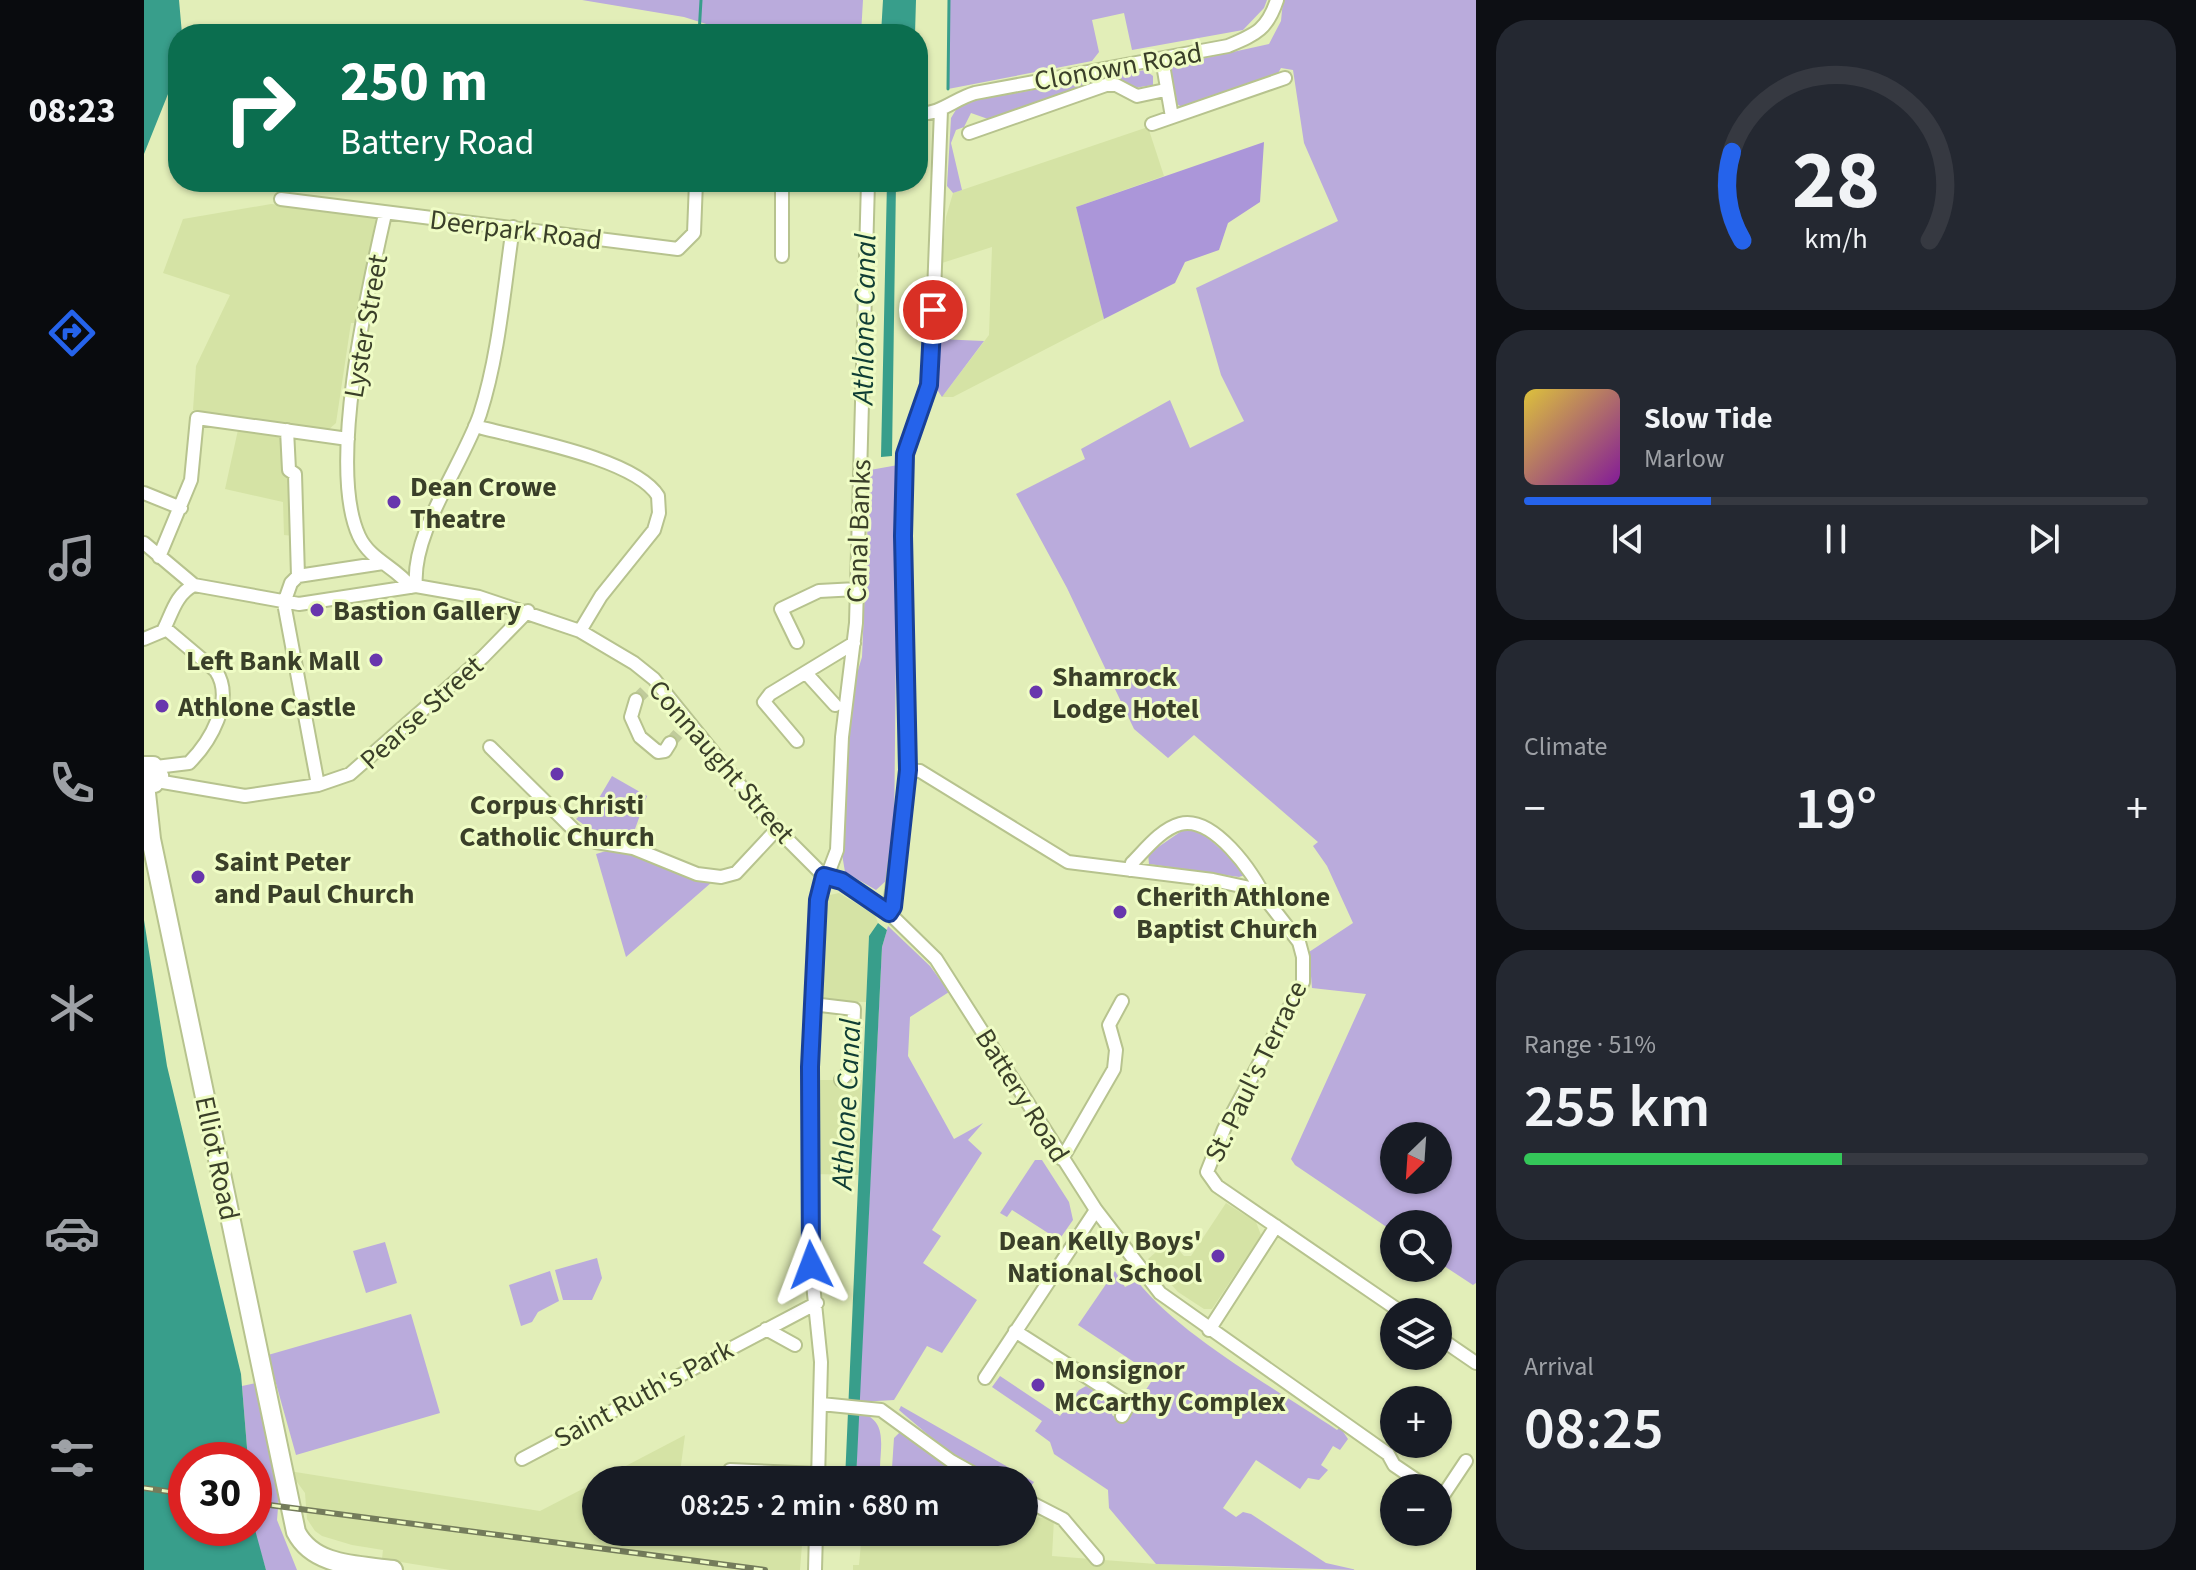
<!DOCTYPE html>
<html lang="en">
<head>
<meta charset="utf-8">
<style>
	body { margin:0; font-family:"Source Sans 3",sans-serif; background:#242831; color:#f1f3f6; height:100vh; display:flex; flex-direction:column; font-size:30px; white-space:nowrap }
	* { box-sizing:border-box; margin:0 }
	p { font-size:26px; color:#9ea1a6 }
	.icon { flex:none; width:44px; height:44px; fill:none; stroke:currentColor; stroke-width:2; stroke-linecap:round; stroke-linejoin:round }
	.map { position:relative; flex:1; overflow:hidden }
	.panel { display:flex; flex-direction:column; gap:20px; padding:20px; background:#0d0f14; width:720px }
	.panel>* { flex:none }
	.hud { position:absolute; left:24px; top:24px; width:760px; height:168px; border-radius:32px; box-shadow:0 2px 6px #0004; background:#0b6e4f; color:#fff; overflow:hidden }
	.needle { width:52px; rotate:205deg }
	.controls { position:absolute; left:1236px; top:1122px; display:grid; gap:16px }
	.controls a { display:grid; place-items:center; width:72px; height:72px; border-radius:50%; background:#171b24; box-shadow:0 2px 6px #0004; font-size:40px }
	.speed { position:absolute; left:24px; top:1442px; display:flex; gap:16px; font-size:40px; font-weight:700; text-align:center }
	.speed>* { display:grid; place-content:center; width:104px; height:104px; border-radius:50%; background:#171b24; box-shadow:0 2px 6px #0004; line-height:1 }
	.speed .limit { border:12px solid #d22; background:#fff; color:#111 }
	.pin { position:absolute; display:grid; place-items:center; width:68px; height:68px; color:#fff; margin:-34px; border:4px solid #fff; border-radius:50%; box-shadow:0 2px 8px #0007 }
	.me { position:absolute; width:88px; margin:-44px; rotate:357deg; stroke-linejoin:round; filter:drop-shadow(0 0 6px #0008) }
	.turn { display:flex; align-items:center; gap:28px; height:168px; padding:0 40px; font-size:36px }
	.turn .icon { width:104px; height:104px; stroke-width:2.5 }
	.turn b { display:block; font-size:56px; line-height:68px }
	.big { font-size:60px; font-weight:600; line-height:1.1 }
	.panel .tile { flex:1; display:flex; flex-direction:column; justify-content:center; gap:12px; min-width:0; padding:0 28px; border-radius:32px; background:#242831 }
	.panel .dial { align-items:center; gap:0 }
	.dial svg { height:208px; overflow:visible; fill:none; stroke:#363941; stroke-width:7; stroke-linecap:round; text-anchor:middle }
	.dial text { fill:#f1f3f6; stroke:none }
	.song { display:flex; align-items:center; gap:24px }
	.cover { width:96px; height:96px; border-radius:12px; background:linear-gradient(135deg,hsl(50 70% 55%),hsl(290 70% 35%)) }
	.played { height:8px; border-radius:4px; background:linear-gradient(90deg,#2563eb 30%,#363941 30%) }
	.keys { display:flex; justify-content:space-around; direction:ltr }
	.heat { display:flex; justify-content:space-between; align-items:center; font-size:44px; direction:ltr }
	.charge { height:12px; border-radius:6px; background:linear-gradient(90deg,#34c759 51%,#363941 0) }
	.trip { position:absolute; left:438px; top:1466px; width:456px; height:80px; border-radius:40px; background:#171b24; box-shadow:0 2px 6px #0004; font-weight:600; line-height:80px; text-align:center }
	main { display:flex; flex:1; min-height:0 }
	.menu { display:flex; flex-direction:column; width:144px; justify-content:space-around; align-items:center; background:#090b0e; color:#9ea1a6 }
	.menu .icon { width:56px; height:56px }
	.menu .selected { color:#2563eb }
	.menu b { font-size:36px; color:#f1f3f6 }
	.map>svg:first-child { display:block }
	.built { fill:#d5e3a5 }
	.green { fill:#baabdc; fill-rule:evenodd }
	.forest { fill:#ab96d9 }
	.water { fill:#389e8b }
	.lines { fill:none; stroke-linecap:round; stroke-linejoin:round }
	.stream { stroke:#389e8b; stroke-width:3 }
	.minor-tunnel { stroke:#c0cb9b; stroke-width:12; stroke-dasharray:12 6; stroke-linecap:butt }
	.minor-casing { stroke:#b7c38e; stroke-width:16 }
	.secondary-casing { stroke:#b7c38e; stroke-width:22 }
	.minor { stroke:#fff; stroke-width:12 }
	.secondary { stroke:#fff; stroke-width:18 }
	.rail-casing { stroke:#747c5b; stroke-width:6 }
	.rail { stroke:#effcc5; stroke-width:3; stroke-dasharray:9; stroke-linecap:butt }
	.route-casing { stroke:#184099; stroke-width:20 }
	.route { stroke:#2563eb; stroke-width:14 }
	.poi-dot { fill:#6836ad; stroke:#effcc5; stroke-width:3 }
	.labels { text-anchor:middle; stroke-width:6; stroke-linejoin:round; paint-order:stroke }
	.street-label { font-size:28px; fill:#3a3f29; stroke:#effcc5 }
	.poi-label { font-size:28px; font-weight:bold; fill:#3a3f29; stroke:#effcc5; text-anchor:start }
	.water-label { font-size:30px; font-style:italic; fill:#0f3d35; stroke:#effcc5 }
</style>
</head>
<body>
<main>
<nav class="menu">
<b>08:23</b>
<svg class="icon selected" aria-label="directions" viewBox="0 0 24 24"><path d="M12 3l9 9-9 9-9-9zM9 14v-3h6M13 9l2 2-2 2"/></svg>
<svg class="icon" aria-label="music" viewBox="0 0 24 24"><path d="M9 18V5l10-2v13"/><circle cx="6" cy="18" r="3"/><circle cx="16" cy="16" r="3"/></svg>
<svg class="icon" aria-label="phone" viewBox="0 0 24 24"><path d="M5 4h4l2 5-3 2q2 4 5 5l2-3 5 2v4C11 20 4 13 5 4z"/></svg>
<svg class="icon" aria-label="climate" viewBox="0 0 24 24"><path d="M12 3v18M4 7l16 10M4 17L20 7"/></svg>
<svg class="icon" aria-label="car" viewBox="0 0 24 24"><path d="M5 17H2v-5l4-1 3-4h7l3 4 3 1v5h-3M9 17h6M6 11h13"/><circle cx="7" cy="17" r="2"/><circle cx="17" cy="17" r="2"/></svg>
<svg class="icon" aria-label="filters" viewBox="0 0 24 24"><path d="M4 7h16M4 17h16"/><circle cx="9" cy="7" r="2"/><circle cx="15" cy="17" r="2"/></svg>
</nav>
<div class="map">
<svg width="1332" height="1570" viewBox="0 0 1332 1570">
	<rect width="100%" height="100%" fill="#e2eeb8"/>
	<path class="built" d="M1004 127 1020 176 932 207 960 319 809 397H798L845 335 848 247 798 263 802 217 809 193Z
		M127 204 225 213 232 217 211 323H207L192 423 183 431 49 410 52 366 86 295 19 273 39 219Z
		M94 430 139 438 148 475 150 536 140 535 139 502 81 489Z
		M695 893 731 915 734 923 725 936 722 1002 675 1001 681 903 686 895Z
		M672 1080H718L714 1175 668 1174Z
		M1082 1203 1112 1222 1117 1235 1068 1309H1060L1034 1292 1004 1259 1026 1240 1040 1256H1047Z
		M541 1435 535 1480H455Z
		M724 1466 815 1474 814 1480H723Z
		M145 1471 396 1511 452 1482V1532H659L656 1570H306L238 1559 239 1550 208 1545 178 1536 171 1531 163 1519 161 1493Z
		M880 1516 910 1519 908 1556 1012 1564 1170 1570H709V1565H715L718 1532H880Z"/>
	<path class="green" d="M438 0H719L717 34H594L540 17Z
		M805 0H1123L1120 8 1099 30 988 50 980 13 948 20 955 52 948 61 804 89Z
		M1139 0H1332V1283L1329 1285 1294 1262V1224H1250V1232L1151 1165 1147 1159 1222 994 1168 988 1165 952 1209 923 1183 866 1169 846 1174 842 1050 735 1024 758 990 729 923 588 872 494 941 459 937 449 1026 400 1046 448 1100 421 1077 375 1052 288 1194 221 1160 143 1149 70 1137 68 1133 75 1039 108 1033 104 1026 74 1030 65 1125 44 1137 21ZM1250 1136H1294V1180H1250Z
		M1001 70 1009 76V85L990 88 956 81 844 119 827 113 820 127 812 130 807 143 818 190 809 193 803 186 807 118 813 108 827 101Z
		M794 339 840 341 798 397 792 388Z
		M754 465 750 836 744 879 732 890 701 872 697 848 698 803 708 690 718 657 726 470Z
		M468 776 503 796 487 840 451 833 432 819 455 798Z
		M1042 828 1056 831 1102 871 1101 875 1095 877 1005 864 1004 854Z
		M472 848 568 882 482 957 452 854Z
		M744 926 786 966 805 992 766 1017 764 1056 810 1139 839 1123 824 1140 838 1153 788 1230 797 1236 779 1263 833 1300 798 1353 783 1346 750 1400 715 1402 738 947Z
		M891 1160H898L925 1202 929 1220 915 1240 868 1210 863 1217 856 1213Z
		M241 1242 253 1283 222 1293 209 1251Z
		M453 1258 458 1278 448 1300H419L411 1270Z
		M406 1271 415 1301 394 1312 388 1322 377 1326 365 1285Z
		M971 1271 981 1287 993 1281C1039 1338 1131 1388 1193 1430L1196 1427 1204 1439 1196 1450 1189 1446 1177 1465 1184 1470 1175 1480 1164 1478 1156 1489 1112 1460 1079 1508 1092 1517 1099 1512 1107 1514 1182 1563 1213 1570 1012 1564 965 1508 964 1490 910 1454 906 1442 891 1431 898 1421 848 1387 856 1376 916 1416 935 1390 942 1386 968 1402V1415L980 1423 1011 1376 934 1325Z
		M267 1314 296 1413 152 1455 124 1355Z
		M112 1383 135 1496 133 1520 153 1570H122L111 1534 110 1460H104L98 1386Z
		M757 1406 890 1482 882 1493 880 1480C833 1480 790 1440 755 1410Z
		M714 1412C743 1419 737 1442 736 1467L724 1466 723 1480H712Z
		M756 1432 815 1474 748 1468 750 1438Z"/>
	<path class="forest" d="M1120 142 1116 202 1084 223 1075 250 1041 262 1031 283 960 319 932 207Z"/>
	<path class="water" d="M0 0H35L38 34H34V69L0 154Z
		M739 0H772L771 34H737Z
		M743 182H752L748 456 737 457Z
		M0 920 23 1066 97 1374 104 1460H42V1528L110 1526 122 1570H0Z
		M734 923 743 930 738 947 712 1480H701L725 936Z"/>
	<g class="lines">
		<path class="stream" d="M555 34 557 0
			M804 89 805 0"/>
		<path class="minor-tunnel" d="M492 700 503 689
			M526 743 540 727"/>
		<defs>
			<path id="minor" d="M1018 59 1028 117
				M774 114C797 114 810 99 831 93L1084 46C1112 34 1123 30 1133 0
				M1008 124 1141 78
				M825 133 962 85H972L993 96 1021 90
				M638 182V256
				M137 199 534 249 550 233 552 182
				M241 214C224 289 183 467 215 536 226 560 252 567 267 587
				M331 426C374 438 491 458 514 496L515 513 510 530 457 596 436 631
				M143 430 145 470 151 474 154 576
				M0 493 37 508
				M0 543 50 585
				M15 557 47 480 53 418 204 439
				M50 585 155 604 272 586 335 597 436 631 490 663 510 679 625 821 680 876
				M272 586C267 533 319 464 336 414 355 355 360 288 369 227
				M140 603 174 785
				M140 603 147 583 154 576 239 563
				M0 639 19 631C28 614 31 595 50 585
				M653 642 637 609 675 591 713 589
				M662 673 691 705
				M492 700 487 717 496 737 514 752 521 751 526 743
				M653 741 620 702 626 694 710 643
				M346 747 433 833 452 842 489 848 553 874 577 877 592 873 633 829
				M12 767 45 763C66 742 91 700 72 671L21 628
				M764 770 776 771 924 862 1069 880 1106 888 1121 898 1155 942 1159 957V982L1080 1129 1063 1172 1073 1186 1257 1312
				M13 781 101 796 174 785 206 774 339 657 384 611
				M986 870 988 863C1001 850 1017 829 1036 824 1069 815 1110 873 1121 898
				M680 876 698 881 742 910 792 959 952 1210 1016 1293 1244 1454 1250 1465 1284 1488
				M745 913 764 770 759 536 761 454 780 403 787 371 797 110
				M668 1004 710 1009 708 1069 697 1080
				M918 1159 970 1069 972 1050 965 1025 978 1001
				M622 1329 651 1345
				M1065 1330 1132 1226
				M871 1331 985 1404 978 1416
				M1294 1337 1332 1363
				M841 1378 952 1210
				M677 1404 737 1410 807 1461 841 1480
				M378 1459 673 1303
				M586 1470 674 1474
				M674 1480 677 1362 665 1245 667 1015 674 900 693 850 698 737 712 623 724 182
				M1294 1495 1298 1497 1322 1461
				M880 1499 919 1519 953 1559
				M671 1570 672 1532"/>
			<path id="secondary" d="M0 766H9L15 776 10 783H0
				M1 784 7 839 152 1532C170 1567 215 1565 249 1570"/>
		</defs>
		<use href="#minor" class="minor-casing"/>
		<use href="#secondary" class="secondary-casing"/>
		<use href="#minor" class="minor"/>
		<use href="#secondary" class="secondary"/>
		<defs>
			<path id="rail" d="M0 1488 42 1494
				M110 1503 621 1570"/>
		</defs>
		<use href="#rail" class="rail-casing"/>
		<use href="#rail" class="rail"/>
	</g>
	<g class="lines">
		<defs>
			<path id="route" d="M667 1265 666 1067 674 900 680 876 698 881 745 913 749 907 764 770 759 536 761 454 785 385 789 310"/>
		</defs>
		<use href="#route" class="route-casing"/>
		<use href="#route" class="route"/>
	</g>
	<g class="poi-dot">
		<circle cx="250" cy="502" r="8"/>
		<circle cx="173" cy="610" r="8"/>
		<circle cx="232" cy="660" r="8"/>
		<circle cx="892" cy="692" r="8"/>
		<circle cx="18" cy="706" r="8"/>
		<circle cx="413" cy="774" r="8"/>
		<circle cx="54" cy="877" r="8"/>
		<circle cx="976" cy="912" r="8"/>
		<circle cx="1074" cy="1256" r="8"/>
		<circle cx="894" cy="1385" r="8"/>
	</g>
	<g class="labels">
		<g class="street-label">
			<text transform="translate(974 66) rotate(-10)" y="10">Clonown Road</text>
			<text transform="translate(372 229) rotate(7)" y="10">Deerpark Road</text>
			<text transform="translate(221 326) rotate(-80)" y="10">Lyster Street</text>
			<text transform="translate(714 531) rotate(-88)" y="10">Canal Banks</text>
			<text transform="translate(277 712) rotate(-42)" y="10">Pearse Street</text>
			<text transform="translate(578 761) rotate(49)" y="10">Connaught Street</text>
			<text transform="translate(1111 1071) rotate(-64)" y="10">St. Paul's Terrace</text>
			<text transform="translate(879 1095) rotate(58)" y="10">Battery Road</text>
			<text transform="translate(74 1158) rotate(78)" y="10">Elliot Road</text>
			<text transform="translate(499 1393) rotate(-28)" y="10">Saint Ruth's Park</text>
		</g>
		<g class="poi-label">
			<text x="266" y="496">Dean Crowe<tspan x="266" dy="32">Theatre</tspan></text>
			<text x="189" y="620">Bastion Gallery</text>
			<text x="216" y="670" text-anchor="end">Left Bank Mall</text>
			<text x="908" y="686">Shamrock<tspan x="908" dy="32">Lodge Hotel</tspan></text>
			<text x="34" y="716">Athlone Castle</text>
			<text x="413" y="814" text-anchor="middle">Corpus Christi<tspan x="413" dy="32">Catholic Church</tspan></text>
			<text x="70" y="871">Saint Peter<tspan x="70" dy="32">and Paul Church</tspan></text>
			<text x="992" y="906">Cherith Athlone<tspan x="992" dy="32">Baptist Church</tspan></text>
			<text x="1058" y="1250" text-anchor="end">Dean Kelly Boys'<tspan x="1058" dy="32">National School</tspan></text>
			<text x="910" y="1379">Monsignor<tspan x="910" dy="32">McCarthy Complex</tspan></text>
		</g>
		<g class="water-label">
			<text transform="translate(720 319) rotate(-89)" y="10">Athlone Canal</text>
			<text transform="translate(702 1104) rotate(-87)" y="10">Athlone Canal</text>
		</g>
	</g>
</svg>
<div class="controls">
<a><svg class="needle" viewBox="-14 -14 28 28"><path d="M0-13l5 13h-10z" fill="#e53935"/><path d="M0 13l5-13h-10z" fill="#9ea1a6"/></svg></a>
<a><svg class="icon" aria-label="search" viewBox="0 0 24 24"><circle cx="10" cy="10" r="6"/><path d="M15 15l6 6"/></svg></a>
<a><svg class="icon" aria-label="layers" viewBox="0 0 24 24"><path d="M12 4l9 5-9 5-9-5zM3 14l9 5 9-5"/></svg></a>
<a>+</a>
<a>−</a>
</div>
<div class="speed"><div class="limit">30</div></div>
<div class="pin" style="left:789px;top:310px;background:#d93025"><svg class="icon" aria-label="arrive" viewBox="0 0 24 24"><path d="M6 21V4h12l-3 4 3 4H6"/></svg></div>
<svg class="me" style="left:667px;top:1265px" viewBox="-20 -20 40 40"><path d="M0-17L14 15 0 8-14 15z" fill="#2563eb" stroke="#fff" stroke-width="4"/></svg>
<div class="trip">08:25 · 2 min · 680 m</div>
<div class="hud">
<div class="turn"><svg class="icon" aria-label="right" viewBox="0 0 24 24"><path d="M7 20v-9h11M14 6l5 5-5 5"/></svg><div><b>250 m</b>Battery Road</div></div>
</div>
</div>
<section class="panel">
<div class="tile dial"><svg viewBox="0 0 100 80">
<path d="M14 69A42 42 0 1 1 86 69"/>
<path d="M14 69A42 42 0 0 1 10 35" stroke="#2563eb"/>
<text x="50" y="56" font-size="32" font-weight="700">28</text>
<text x="50" y="72" font-size="11">km/h</text>
</svg></div>
<div class="tile">
<div class="song"><i class="cover"></i><div><b>Slow Tide</b><p>Marlow</p></div></div>
<div class="played"></div>
<div class="keys"><svg class="icon" aria-label="previous" viewBox="0 0 24 24"><path d="M18 5L8 12l10 7zM5 5v14"/></svg><svg class="icon" aria-label="pause" viewBox="0 0 24 24"><path d="M8 5v14M16 5v14"/></svg><svg class="icon" aria-label="next" viewBox="0 0 24 24"><path d="M6 5l10 7-10 7zM19 5v14"/></svg></div>
</div>
<div class="tile"><p>Climate</p>
<div class="heat"><a>−</a><b class="big">19°</b><a>+</a></div>
</div>
<div class="tile"><p>Range · 51%</p><b class="big">255 km</b><div class="charge"></div></div>
<div class="tile"><p>Arrival</p><b class="big">08:25</b></div>
</section>
</main>
</body>
</html>
